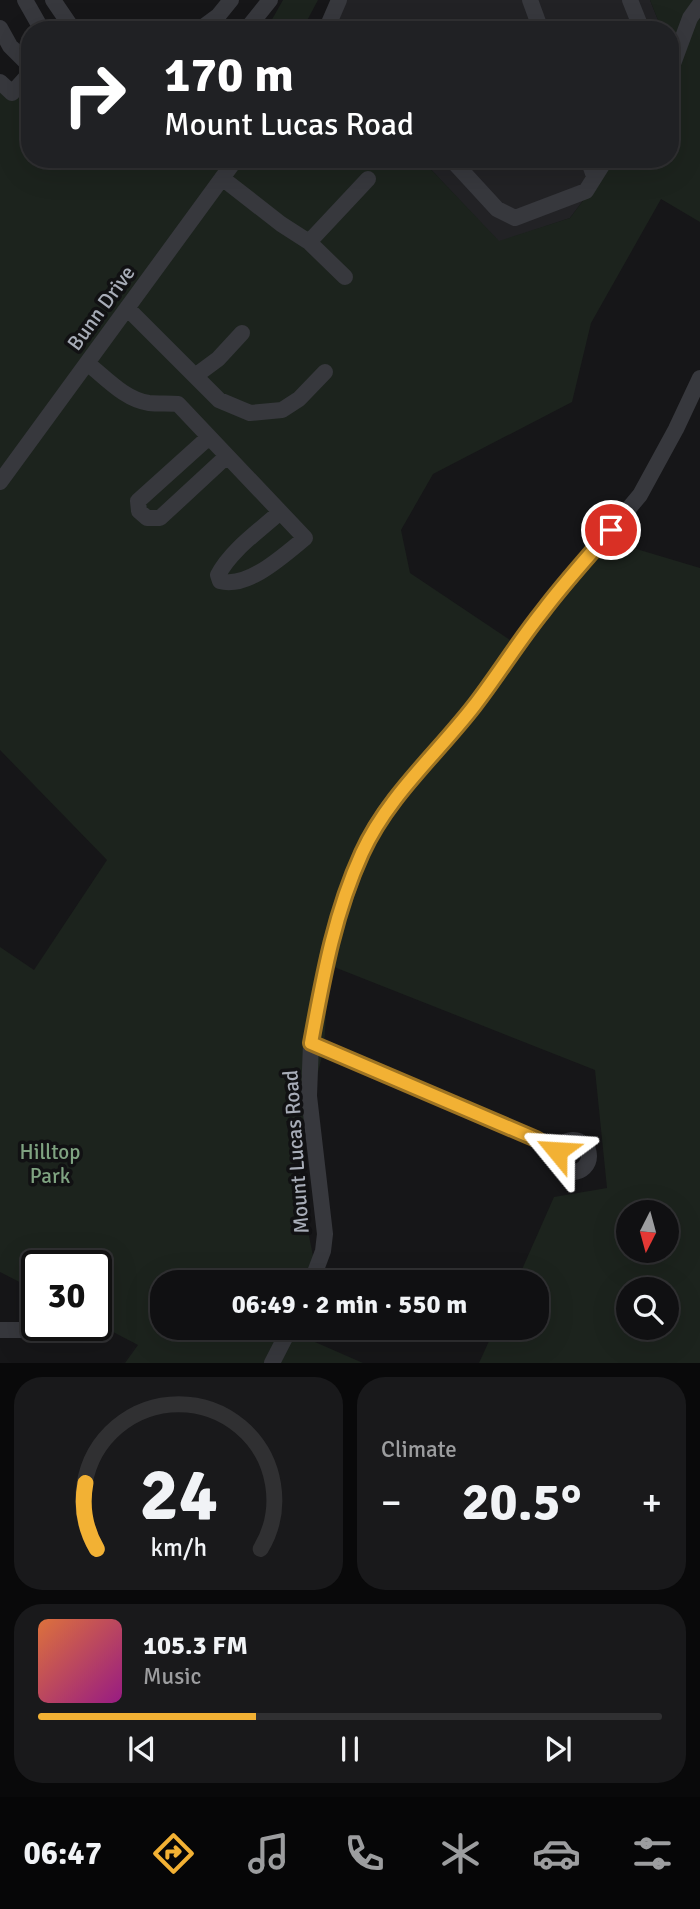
<!DOCTYPE html>
<html lang="en">
<head>
<meta charset="utf-8">
<style>
	body { margin:0; font-family:Signika,sans-serif; background:#19191b; color:#f1f3f6; height:100vh; display:flex; flex-direction:column; font-size:26px; white-space:nowrap }
	* { box-sizing:border-box; margin:0 }
	p { font-size:23px; color:#9c9d9f }
	.icon { flex:none; width:38px; height:38px; fill:none; stroke:currentColor; stroke-width:2; stroke-linecap:round; stroke-linejoin:round }
	.map { position:relative; height:1363px; overflow:hidden }
	.side { display:flex; flex-direction:column; gap:14px; padding:14px; background:#09090a; flex:1 }
	.side>* { flex:none }
	.banner { position:absolute; left:21px; top:21px; width:658px; height:147px; border-radius:28px; box-shadow:0 7px 28px #0002,0 0 0 2px #303032; background:#202124; color:#fff; overflow:hidden }
	.needle { width:46px; rotate:186deg }
	.fabs { position:absolute; left:616px; top:1200px; display:grid; gap:14px }
	.fabs a { display:grid; place-items:center; width:63px; height:63px; border-radius:50%; background:#101012; box-shadow:0 7px 28px #0002,0 0 0 2px #303032; font-size:35px }
	.speed { position:absolute; left:21px; top:1250px; display:flex; gap:14px; font-size:35px; font-weight:700; text-align:center }
	.speed>* { display:grid; place-content:center; width:91px; height:91px; border-radius:50%; background:#101012; box-shadow:0 7px 28px #0002,0 0 0 2px #303032; line-height:1 }
	.speed .limit { border:4px solid #111; border-radius:10px; background:#fff; color:#111 }
	.pin { position:absolute; display:grid; place-items:center; width:60px; height:60px; color:#fff; margin:-30px; border:4px solid #fff; border-radius:50%; box-shadow:0 2px 7px #0007 }
	.me { position:absolute; width:77px; margin:-38px; rotate:297deg; stroke-linejoin:round; filter:drop-shadow(0 0 5px #0008) }
	.turn { display:flex; align-items:center; gap:24px; height:147px; padding:0 28px; font-size:32px }
	.turn .icon { width:91px; height:91px; stroke-width:2.5 }
	.turn b { display:block; font-size:49px; line-height:60px }
	.big { font-size:52px; font-weight:700; line-height:1.1 }
	.side .card { flex:1; display:flex; flex-direction:column; justify-content:center; gap:10px; min-width:0; padding:0 24px; border-radius:28px; background:#19191b }
	.side .dial { align-items:center; gap:0 }
	.dial svg { height:182px; overflow:visible; fill:none; stroke:#303032; stroke-width:7; stroke-linecap:round; text-anchor:middle }
	.dial text { fill:#f1f3f6; stroke:none }
	.song { display:flex; align-items:center; gap:21px }
	.cover { width:84px; height:84px; border-radius:10px; background:linear-gradient(135deg,hsl(20 70% 55%),hsl(310 70% 35%)) }
	.played { height:7px; border-radius:4px; background:linear-gradient(90deg,#f2b134 35%,#303032 35%) }
	.keys { display:flex; justify-content:space-around; direction:ltr }
	.heat { display:flex; justify-content:space-between; align-items:center; font-size:38px; direction:ltr }
	.side .tiles { flex:1; display:grid; gap:14px; grid-template-columns:1fr 1fr }
	.card:last-child { grid-column:span 2 }
	.trip { position:absolute; left:150px; top:1270px; width:399px; height:70px; border-radius:28px; background:#101012; box-shadow:0 7px 28px #0002,0 0 0 2px #303032; font-weight:700; line-height:70px; text-align:center }
	.menu { display:flex; height:112px; justify-content:space-around; align-items:center; background:#060607; color:#9c9d9f }
	.menu .icon { width:49px; height:49px }
	.menu .active { color:#f2b134 }
	.menu b { font-size:32px; color:#f1f3f6 }
	.map>svg:first-child { display:block }
	.built { fill:#222225 }
	.green { fill:#1c231d; fill-rule:evenodd }
	.lines { fill:none; stroke-linecap:round; stroke-linejoin:round }
	.minor { stroke:#37383d; stroke-width:16 }
	.route-casing { stroke:#9d7322; stroke-width:18 }
	.route { stroke:#f2b134; stroke-width:12 }
	.labels { text-anchor:middle; stroke-width:7; stroke-linejoin:round; paint-order:stroke }
	.street-label { font-size:21px; fill:#a8adb8; stroke:#111113 }
	.park-label { font-size:21px; fill:#7fa381; stroke:#111113 }
</style>
</head>
<body>
<div class="map">
<svg width="700" height="1363" viewBox="0 0 700 1363">
	<rect width="100%" height="100%" fill="#161618"/>
	<path class="built" d="M347 0H650L662 30H334Z
		M421 159H614L570 218 499 242Z"/>
	<path class="green" d="M283 0H318L302 30H266Z
		M650 0H700V222L661 199 591 323 572 402 433 474 401 530 410 573 516 644 603 539 700 568V1363H479L495 1328H537V1283H516L554 1197 607 1188 595 1070 329 965 324 1048 306 1120 286 1121 315 1266 305 1283H163V1328H283L363 1363H125L138 1345 96 1323V1265H37V1291L0 1272V947L34 970 107 860 0 750V92L14 98 30 94V159H421L499 241 570 218 614 159H670V84L679 72 670 49V30H662ZM628 1213H667V1251H628ZM628 1290H667V1328H628Z"/>
	<g class="lines">
		<path class="minor" d="M25 0 42 30
			M53 0 70 25 77 30
			M530 0 541 30
			M630 0 642 30
			M0 28 10 46 30 66
			M199 30 218 16 231 0
			M246 30 270 0
			M326 30 339 0
			M670 72 690 18 700 4
			M0 82 12 93 30 73
			M451 159 497 209 515 218 586 191 606 159
			M588 159 594 176
			M222 178 281 224 309 242 345 277
			M309 242 368 179
			M127 308 219 400 250 413 282 410 299 399 325 372
			M87 363C105 377 125 400 149 403 159 404 169 403 178 404 221 449 263 494 305 538 284 555 248 589 220 581L218 575C231 550 259 531 280 512
			M195 376 218 359 242 333
			M209 437 138 501 139 511 147 518H160L227 456
			M0 482 236 159
			M311 1043 536 1139 557 1151
			M557 1156a16 16 0 1 1 32 0a16 16 0 1 1-32 0Z
			M311 1283 323 1251 325 1234 309 1096 311 1043 328 954 337 920 361 854 375 827 388 807 473 707 542 612 640 495 676 429 700 378
			M0 1330H41
			M272 1363 290 1328"/>
	</g>
	<g class="lines">
		<defs>
			<path id="route" d="M557 1151 536 1139 311 1043C323 978 334 914 362 853 388 796 436 755 474 706 498 675 518 642 543 611 564 583 588 557 611 530"/>
		</defs>
		<use href="#route" class="route-casing"/>
		<use href="#route" class="route"/>
	</g>
	<g class="labels">
		<g class="street-label">
			<text transform="translate(101 308) rotate(-54)" y="7">Bunn Drive</text>
			<text transform="translate(296 1152) rotate(-94)" y="7">Mount Lucas Road</text>
		</g>
		<g class="park-label">
			<text x="50" y="1159">Hilltop<tspan x="50" dy="24">Park</tspan></text>
		</g>
	</g>
</svg>
<div class="fabs">
<a><svg class="needle" viewBox="-14 -14 28 28"><path d="M0-13l5 13h-10z" fill="#e53935"/><path d="M0 13l5-13h-10z" fill="#9c9d9f"/></svg></a>
<a><svg class="icon" aria-label="search" viewBox="0 0 24 24"><circle cx="10" cy="10" r="6"/><path d="M15 15l6 6"/></svg></a>
</div>
<div class="speed"><div class="limit">30</div></div>
<div class="pin" style="left:611px;top:530px;background:#d93025"><svg class="icon" aria-label="arrive" viewBox="0 0 24 24"><path d="M6 21V4h12l-3 4 3 4H6"/></svg></div>
<svg class="me" style="left:557px;top:1151px" viewBox="-20 -20 40 40"><path d="M0-17L14 15 0 8-14 15z" fill="#f2b134" stroke="#fff" stroke-width="4"/></svg>
<div class="trip">06:49 · 2 min · 550 m</div>
<div class="banner">
<div class="turn"><svg class="icon" aria-label="right" viewBox="0 0 24 24"><path d="M7 20v-9h11M14 6l5 5-5 5"/></svg><div><b>170 m</b>Mount Lucas Road</div></div>
</div>
</div>
<section class="side">
<div class="tiles">
<div class="card dial"><svg viewBox="0 0 100 80">
<path d="M14 69A42 42 0 1 1 86 69"/>
<path d="M14 69A42 42 0 0 1 9 40" stroke="#f2b134"/>
<text x="50" y="56" font-size="32" font-weight="700">24</text>
<text x="50" y="72" font-size="11">km/h</text>
</svg></div>
<div class="card"><p>Climate</p>
<div class="heat"><a>−</a><b class="big">20.5°</b><a>+</a></div>
</div>
<div class="card">
<div class="song"><i class="cover"></i><div><b>105.3 FM</b><p>Music</p></div></div>
<div class="played"></div>
<div class="keys"><svg class="icon" aria-label="previous" viewBox="0 0 24 24"><path d="M18 5L8 12l10 7zM5 5v14"/></svg><svg class="icon" aria-label="pause" viewBox="0 0 24 24"><path d="M8 5v14M16 5v14"/></svg><svg class="icon" aria-label="next" viewBox="0 0 24 24"><path d="M6 5l10 7-10 7zM19 5v14"/></svg></div>
</div>
</div>
</section>
<nav class="menu">
<b>06:47</b>
<svg class="icon active" aria-label="directions" viewBox="0 0 24 24"><path d="M12 3l9 9-9 9-9-9zM9 14v-3h6M13 9l2 2-2 2"/></svg>
<svg class="icon" aria-label="music" viewBox="0 0 24 24"><path d="M9 18V5l10-2v13"/><circle cx="6" cy="18" r="3"/><circle cx="16" cy="16" r="3"/></svg>
<svg class="icon" aria-label="phone" viewBox="0 0 24 24"><path d="M5 4h4l2 5-3 2q2 4 5 5l2-3 5 2v4C11 20 4 13 5 4z"/></svg>
<svg class="icon" aria-label="climate" viewBox="0 0 24 24"><path d="M12 3v18M4 7l16 10M4 17L20 7"/></svg>
<svg class="icon" aria-label="car" viewBox="0 0 24 24"><path d="M5 17H2v-5l4-1 3-4h7l3 4 3 1v5h-3M9 17h6M6 11h13"/><circle cx="7" cy="17" r="2"/><circle cx="17" cy="17" r="2"/></svg>
<svg class="icon" aria-label="filters" viewBox="0 0 24 24"><path d="M4 7h16M4 17h16"/><circle cx="9" cy="7" r="2"/><circle cx="15" cy="17" r="2"/></svg>
</nav>
</body>
</html>
